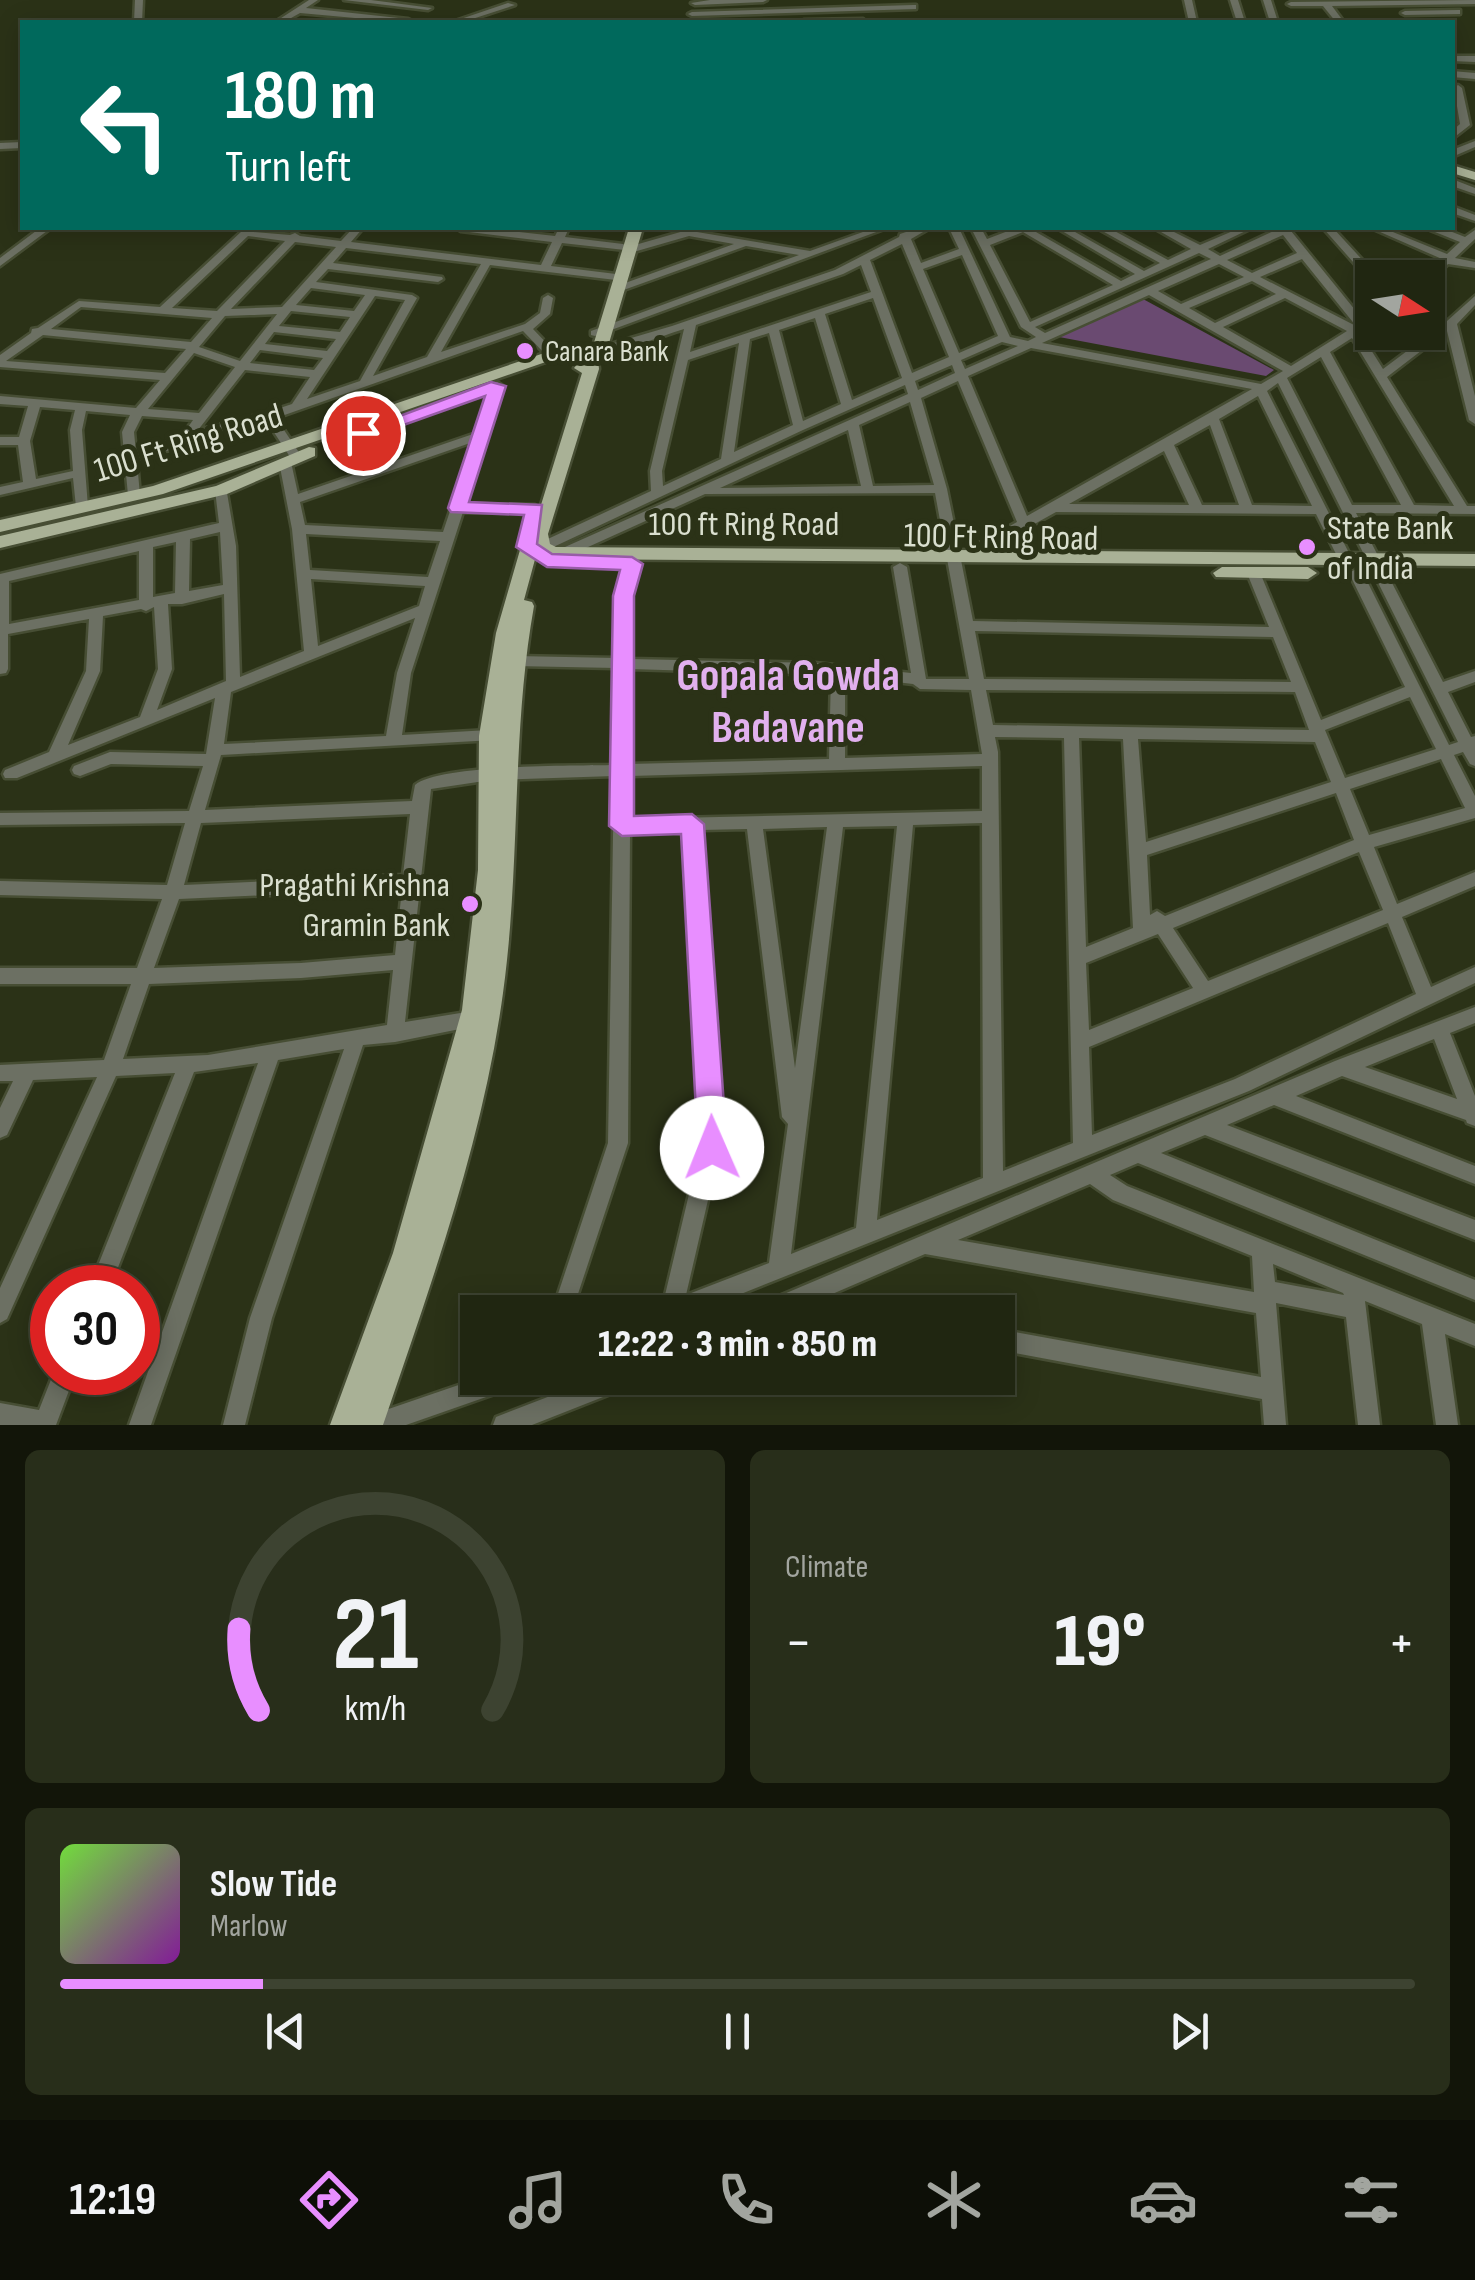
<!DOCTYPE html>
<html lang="en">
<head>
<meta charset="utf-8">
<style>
	body { margin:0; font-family:"Sofia Sans Condensed",sans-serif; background:#282e1a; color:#f1f3f6; height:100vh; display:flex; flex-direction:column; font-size:38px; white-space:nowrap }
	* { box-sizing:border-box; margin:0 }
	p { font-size:32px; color:#a2a59f }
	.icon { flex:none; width:55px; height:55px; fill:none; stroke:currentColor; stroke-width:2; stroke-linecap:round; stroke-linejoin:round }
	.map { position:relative; height:1425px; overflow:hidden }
	.side { display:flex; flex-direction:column; gap:25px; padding:25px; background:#121509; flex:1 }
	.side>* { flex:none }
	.top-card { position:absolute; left:20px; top:20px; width:1435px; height:210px; border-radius:0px; box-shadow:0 5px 25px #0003,0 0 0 2px #3d4331; background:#00695c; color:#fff; overflow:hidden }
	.needle { width:65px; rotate:102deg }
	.buttons { position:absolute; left:1355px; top:260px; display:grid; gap:20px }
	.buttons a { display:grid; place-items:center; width:90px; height:90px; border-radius:0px; background:#202611; box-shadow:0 5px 25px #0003,0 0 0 2px #3d4331; font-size:50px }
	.speed { position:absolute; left:30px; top:1265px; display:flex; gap:20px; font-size:50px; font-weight:700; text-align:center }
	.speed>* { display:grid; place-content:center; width:130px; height:130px; border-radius:50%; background:#202611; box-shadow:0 5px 25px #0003,0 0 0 2px #3d4331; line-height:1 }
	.speed .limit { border:15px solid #d22; background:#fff; color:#111 }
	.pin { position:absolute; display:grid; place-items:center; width:85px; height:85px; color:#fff; margin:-42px; border:5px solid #fff; border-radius:50%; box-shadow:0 2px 10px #0007 }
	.me { position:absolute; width:110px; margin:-55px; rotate:359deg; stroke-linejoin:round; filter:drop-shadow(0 0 8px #0008) }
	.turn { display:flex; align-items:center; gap:35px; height:210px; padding:0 40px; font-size:45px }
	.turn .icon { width:130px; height:130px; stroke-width:2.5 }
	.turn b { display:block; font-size:70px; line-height:85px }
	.big { font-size:75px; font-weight:800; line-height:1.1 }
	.side .tile { flex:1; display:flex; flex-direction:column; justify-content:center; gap:15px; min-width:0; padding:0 35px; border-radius:15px; background:#282e1a }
	.side .dial { align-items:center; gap:0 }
	.dial svg { height:260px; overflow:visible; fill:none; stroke:#3d4331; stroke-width:7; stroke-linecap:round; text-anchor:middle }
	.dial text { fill:#f1f3f6; stroke:none }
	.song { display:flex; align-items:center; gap:30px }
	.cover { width:120px; height:120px; border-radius:15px; background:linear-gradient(135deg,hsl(100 70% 55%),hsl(290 70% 35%)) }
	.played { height:10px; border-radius:5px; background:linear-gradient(90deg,#e88eff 15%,#3d4331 15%) }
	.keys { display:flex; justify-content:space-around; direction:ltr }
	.heat { display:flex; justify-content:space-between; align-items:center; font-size:55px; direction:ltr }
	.side .tiles { flex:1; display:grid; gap:25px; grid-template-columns:1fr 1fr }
	.tile:last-child { grid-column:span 2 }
	.trip { position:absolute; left:460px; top:1295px; width:555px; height:100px; border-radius:0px; background:#202611; box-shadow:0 5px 25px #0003,0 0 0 2px #3d4331; font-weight:800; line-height:100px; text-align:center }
	.tab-bar { display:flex; height:160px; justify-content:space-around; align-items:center; background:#0d0f07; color:#a2a59f }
	.tab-bar .icon { width:70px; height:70px }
	.tab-bar .on { color:#e88eff }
	.tab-bar b { font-size:45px; color:#f1f3f6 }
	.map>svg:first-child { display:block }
	.green { fill:#6a4a71 }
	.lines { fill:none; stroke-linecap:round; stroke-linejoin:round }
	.minor-casing { stroke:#474e34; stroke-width:5 }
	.major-casing { stroke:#474e34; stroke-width:5 }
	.minor { fill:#6c7063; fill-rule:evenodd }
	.major { fill:#a9b196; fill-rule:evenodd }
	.route { fill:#e88eff; stroke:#975ca6; stroke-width:2.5 }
	.poi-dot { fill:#e88eff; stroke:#2b3217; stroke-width:4 }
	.labels { text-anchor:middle; stroke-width:10; stroke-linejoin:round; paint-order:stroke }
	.far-poi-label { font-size:30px; fill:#dadfcf; stroke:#2b3217; text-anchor:start }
	.street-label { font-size:35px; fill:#dadfcf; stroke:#2b3217 }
	.poi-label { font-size:35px; fill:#dadfcf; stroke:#2b3217; text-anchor:start }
	.district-label { font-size:45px; font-weight:bold; fill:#e1b0ee; stroke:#2b3217 }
</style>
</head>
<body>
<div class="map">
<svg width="1475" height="1425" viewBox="0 0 1475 1425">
	<rect width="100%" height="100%" fill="#2b3217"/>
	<path class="green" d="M1143 299 1274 370 1266 376 1059 337Z"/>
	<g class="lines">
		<defs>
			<path id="minor" d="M135 0H143L142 22H134Z
				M309 0H318L306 8 408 19 412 21 399 22 300 13 284 22H275Z
				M344 0H371L432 8 428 10Z
				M710 0H767L763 2 695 5 691 3Z
				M1184 0H1192L1197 22H1189Z
				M1230 0H1238L1245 22H1237Z
				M1263 0H1271L1278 22H1270Z
				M1475 0V4L1332 6 1344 22H1336L1323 6H1291L1287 4 1291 2Z
				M508 3 515 5 463 22H452Z
				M913 5H916V9L692 16 688 14 692 12Z
				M1457 10H1460V14L1405 15 1401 13 1405 11Z
				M863 19 866 22H800L804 20Z
				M1452 56H1475V62L1452 61Z
				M1452 71 1475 73V79L1452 77Z
				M1458 85 1462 88 1470 125 1452 139V131L1460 124 1454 88Z
				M1475 141V147L1452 157V150Z
				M22 142V148L0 149V143Z
				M1452 179 1475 188V194L1452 186Z
				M1452 206 1475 215V221L1452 213Z
				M40 228H51L0 266V258Z
				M353 228H363L351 242 541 265 552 242 461 231 456 228H483L555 236 559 228H569L565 237 623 244 628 247 684 231 682 228H692L697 232 810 251 874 228H887L595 336 591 335V331L799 255 746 246 618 292 614 291V287L734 244 689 236 630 253 625 250 562 243 551 266 616 274 621 277 616 280 490 265 441 352 525 324 540 313 543 298 548 295 553 298 550 314 533 329 554 351V355H546L523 331 276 418 302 457 296 461 292 460 266 420 193 438 191 442 137 462 140 495 134 499 128 495 122 432 130 415 86 411 82 430 88 507 87 510 82 511 76 507 73 478 0 495V487L23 482 18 445H0V437H19L28 406 0 404V396L136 408 160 380 0 367V355L31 333 32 329 38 328 79 301 160 307 242 231 290 235 295 233 300 236 341 241ZM248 236 285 241 217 311 172 308ZM295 242 336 247 282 307 231 309ZM346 248 481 264 427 357 373 376 417 298 412 295 316 282 328 269 438 282 443 279 442 277 333 263ZM311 288 365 295 354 311 296 305ZM375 296 405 300 360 381 307 399ZM81 307 212 318 191 342 51 329ZM291 311 350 317 340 332 279 326ZM277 314 240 361 199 347 225 316ZM274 332 336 339 327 351 265 344ZM43 335 186 349 165 373 6 361ZM260 350 323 358 314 370 250 363ZM194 353 235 367 199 413 148 409ZM245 370 310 377 292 404 265 413 198 430ZM40 407 75 410 70 430 73 471 36 479 30 441ZM142 416 193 420 181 437 136 453 134 432Z
				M918 228H930L911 239 921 263 959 249 949 228H959L1010 337 1028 341 1036 337 1021 327 971 228H981L987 239 1016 228H1029L1121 281 1135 274 1057 228H1068L1144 271 1160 263 1097 228H1109L1168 260 1191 249 1154 228H1166L1200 245 1240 228H1252L1208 249 1220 256 1280 228H1295L1291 231 1364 321 1372 318V325L1361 334 1383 369 1447 321 1475 296V305L1457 324 1475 396V424L1469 420 1447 331 1387 377 1467 506H1475V514L1356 513 1443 682 1475 671V682L1448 692 1471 737 1475 736V766L1470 764 1463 752 1454 755 1475 796V818L1374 847 1397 904 1475 872V886L1402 917 1431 987 1475 967V983L1249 1091 696 1312H661L704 1131 684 831 630 832 628 1143 572 1312H552L608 1143 614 776 491 780 431 789 405 1022 479 1010 485 1012 488 1018 485 1024 395 1042 363 1045 272 1318 245 1425H223L250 1318 344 1049 278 1060 151 1425H129L258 1063 194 1072 110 1288H89L175 1073 116 1076 7 1319 0 1323V1288L97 1077 33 1080 7 1135 0 1138V1108L13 1081H0V1065L104 1060 131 984H0V968H137L162 899 0 895V881L167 885 185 823 0 825V813L189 811 203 766 111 764 80 776 74 774 72 770 74 766 110 752 206 754 215 698 17 778H5L3 774 5 770 49 752 86 671 89 619 8 634V669L6 673 0 674V574L219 523 215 490 221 486 226 487 236 546 240 677 304 651 292 529 279 462 281 459 285 458 291 462 298 494 476 433 491 386 497 382 503 386 465 504 535 505 541 509 535 513 463 512 411 673 402 735 489 730 494 732 497 736 494 740 221 755 205 810 412 801 415 785C439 764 577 766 614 765L616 668 515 666 508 661 515 656 616 658 617 596 626 564 633 560 640 564 631 596V659L815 663 911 673 893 567 900 563 907 567 926 679H969L935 493 705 494 566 557 561 558 554 554 556 551 908 394 905 385 803 430 547 550H537L535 547 537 544 651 491 650 471 684 329C652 339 615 356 582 352V348L604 346 672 326 835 270 899 237 900 234ZM1023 232 1113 285 1030 322 990 245ZM1283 235 1297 253 1252 273 1227 260ZM902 244 949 357 912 373 870 260ZM1199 253 1211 259 1045 333 1035 327ZM962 255 998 336 959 353 923 269ZM1302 259 1356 326 1260 277ZM1219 264 1244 277 1181 304 1158 291ZM861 265 871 292 690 352 696 325 843 274ZM1252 281 1276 294 1215 323 1189 308ZM1149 295 1283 371 1261 384 1042 343ZM873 298 902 378 852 400 825 314ZM1285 298 1347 331 1291 366 1223 327ZM815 318 841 404 803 421 779 330ZM769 333 793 425 734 452 750 339ZM1352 338 1454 506 1414 505 1330 352ZM1002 342 1018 346 965 369 961 360ZM739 343 721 459 663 486 662 471 688 360ZM1031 348 1252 389 1027 516 968 376ZM1321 357 1401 505H1352L1287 378ZM952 365 955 373 918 390 915 381ZM958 381 1017 522 960 554 947 489 921 398ZM1278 383 1458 742 1449 745 1363 573 1356 569 1349 573 1405 687 1321 720 1259 570H1249L1247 573 1269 627 973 621 961 560H970L1056 512 1316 514 1340 562H1350L1352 559 1267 391ZM1258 396 1312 506 1252 505 1219 419ZM910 402 934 485 873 486 859 425ZM1210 425 1239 505H1202L1174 445ZM848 430 861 486 720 488ZM473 442 443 532 305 525 300 502ZM1164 451 1189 505 1069 504ZM220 532 223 585 189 591 190 539ZM306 534 440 541 428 577 310 570ZM176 542 175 593 153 597V547ZM139 551V600L9 624V581ZM311 579 425 586 419 606 318 646ZM224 594 226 681 157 710 172 669 168 604H182ZM154 607 158 669 140 717 68 745 100 671 103 616 141 609 146 611ZM415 618 397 673 386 736 224 744 231 692ZM975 631 1273 637 1291 682 984 679ZM630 669 831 675 829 759 630 764ZM845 676 913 684 920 689 971 690 982 754 845 758ZM986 690 1295 692 1309 730 993 725ZM1410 697 1436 749 1345 778 1325 730ZM995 737 1064 738 1073 1143 1003 1171 998 752ZM1079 738 1123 739 1133 928 1086 947ZM1138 739 1315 742 1331 782 1146 842ZM1441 759 1465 808 1369 835 1350 789ZM982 766V811L630 819V776ZM1336 793 1354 840 1165 916 1157 911 1150 915 1147 855ZM410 814 403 875 184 885 201 823ZM982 823 983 1178 877 1220 913 825ZM897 826 856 1228 791 1254 843 827ZM827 827 795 1068 763 829ZM747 829 782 1117 788 1124 769 1263 686 1295 724 1131 701 830ZM1359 852 1383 910 1208 981 1173 928ZM402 889 395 955 301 963 154 968 179 899ZM1388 923 1416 994 1235 1079 1092 1135 1089 1047ZM1158 934 1193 988 1089 1030 1086 963ZM393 970 387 1025 208 1055 123 1059 149 984 301 978Z
				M1323 228H1333L1368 266 1406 263 1411 266 1406 269 1373 272 1378 278 1369 280Z
				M1371 228H1383L1447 254 1460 242 1430 230 1429 228H1442L1465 237 1475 230V239L1455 258 1475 262V268L1448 264 1432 280 1428 281V278H1423L1442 259Z
				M1475 1007V1023L1450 1033 1475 1096V1126L1467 1123 1466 1120 1342 1076 1296 1096 1475 1166V1184L1274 1105 1227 1125 1475 1220V1240L1205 1135 1161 1153 1475 1280V1300L1138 1163 1110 1175 1127 1186 1475 1324V1346L1445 1334 1458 1425H1436L1422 1324 1365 1301 1380 1425H1358L1346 1317 1276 1303 1286 1425H1264L1262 1399 998 1350V1329L1261 1377 1256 1313 925 1254 823 1298 851 1305 854 1312H755L758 1305 1335 1061ZM1434 1039 1457 1099 1365 1067ZM1090 1184 1113 1200 1252 1256 1254 1292 958 1240ZM1273 1264 1343 1293 1344 1295 1275 1282Z
				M54 1372H76L56 1425H0V1403L39 1410Z
				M479 1378H520L517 1386 509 1389 406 1425H363L366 1417 374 1414Z
				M597 1378H634L631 1386 532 1425H493L496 1417Z"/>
			<path id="major" d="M1452 165 1475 172V180L1452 173Z
				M629 228H643L607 350 598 360 599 369 548 534 550 544 556 547 1475 554V566L553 559 537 552 524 600 532 602 534 606C511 734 521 864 503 993 483 1141 431 1284 383 1425H330L393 1253 462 1010 478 870 479 736 496 633 520 550 531 537 582 373 574 368 580 361 566 355 163 494 0 532V520L153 486 562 347H572L587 354 592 349Z
				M309 447 315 448V456L227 494 0 548V536L216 486Z
				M1222 567H1308L1317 573 1308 579 1216 577 1213 573Z"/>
		</defs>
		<use href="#minor" class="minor-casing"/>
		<use href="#major" class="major-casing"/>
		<use href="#minor" class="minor"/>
		<use href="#major" class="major"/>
	</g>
	<path class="route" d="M491 382 506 386 469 502 542 505 537 544 552 554 632 557 643 564 634 596V816L692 814 704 824 727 1148 723 1158 712 1162 702 1158 698 1148 681 834 622 836 609 826 613 596 620 570 547 567 516 547 524 515 451 512 448 508 485 396 370 437 354 433Z"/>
	<g class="poi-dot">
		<circle cx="525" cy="351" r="10"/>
		<circle cx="1307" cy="547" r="10"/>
		<circle cx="470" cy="904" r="10"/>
	</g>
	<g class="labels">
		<g class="far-poi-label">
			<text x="545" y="361">Canara Bank</text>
		</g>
		<g class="street-label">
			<text transform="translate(188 442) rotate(-17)" y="12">100 Ft Ring Road</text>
			<text x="744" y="535">100 ft Ring Road</text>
			<text transform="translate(1001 536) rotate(1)" y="12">100 Ft Ring Road</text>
		</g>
		<g class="poi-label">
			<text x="1327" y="539">State Bank<tspan x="1327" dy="40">of India</tspan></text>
			<text x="450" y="896" text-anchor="end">Pragathi Krishna<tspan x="450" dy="40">Gramin Bank</tspan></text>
		</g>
		<g class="district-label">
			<text x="788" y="690">Gopala Gowda<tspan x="788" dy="52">Badavane</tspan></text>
		</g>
	</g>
</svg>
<div class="buttons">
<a><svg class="needle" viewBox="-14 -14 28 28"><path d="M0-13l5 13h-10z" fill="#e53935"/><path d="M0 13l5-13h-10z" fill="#a2a59f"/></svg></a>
</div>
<div class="speed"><div class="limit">30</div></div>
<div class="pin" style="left:363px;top:433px;background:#d93025"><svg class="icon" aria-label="arrive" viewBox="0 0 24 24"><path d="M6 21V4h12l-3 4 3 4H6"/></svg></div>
<svg class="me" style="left:712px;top:1148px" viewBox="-20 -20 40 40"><circle r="19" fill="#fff"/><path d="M0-13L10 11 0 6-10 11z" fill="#e88eff"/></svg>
<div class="trip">12:22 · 3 min · 850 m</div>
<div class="top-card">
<div class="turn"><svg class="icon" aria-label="left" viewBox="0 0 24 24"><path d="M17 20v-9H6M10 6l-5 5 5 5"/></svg><div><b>180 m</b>Turn left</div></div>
</div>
</div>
<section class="side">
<div class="tiles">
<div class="tile dial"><svg viewBox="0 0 100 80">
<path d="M14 69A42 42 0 1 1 86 69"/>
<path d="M14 69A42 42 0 0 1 8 44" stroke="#e88eff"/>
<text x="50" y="56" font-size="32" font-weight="700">21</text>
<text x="50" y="72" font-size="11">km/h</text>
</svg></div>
<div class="tile"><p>Climate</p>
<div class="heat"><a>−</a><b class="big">19°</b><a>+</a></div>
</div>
<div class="tile">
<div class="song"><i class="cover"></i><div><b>Slow Tide</b><p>Marlow</p></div></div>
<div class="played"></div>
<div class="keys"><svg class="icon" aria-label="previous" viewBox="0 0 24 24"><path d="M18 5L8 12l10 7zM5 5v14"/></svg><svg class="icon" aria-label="pause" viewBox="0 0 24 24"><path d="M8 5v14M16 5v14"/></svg><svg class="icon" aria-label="next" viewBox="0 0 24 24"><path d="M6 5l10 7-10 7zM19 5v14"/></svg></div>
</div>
</div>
</section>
<nav class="tab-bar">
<b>12:19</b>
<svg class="icon on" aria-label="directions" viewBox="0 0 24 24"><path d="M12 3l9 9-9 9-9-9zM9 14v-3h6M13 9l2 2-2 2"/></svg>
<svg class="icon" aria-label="music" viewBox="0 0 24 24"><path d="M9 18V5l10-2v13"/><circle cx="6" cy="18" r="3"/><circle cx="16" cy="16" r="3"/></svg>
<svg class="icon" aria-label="phone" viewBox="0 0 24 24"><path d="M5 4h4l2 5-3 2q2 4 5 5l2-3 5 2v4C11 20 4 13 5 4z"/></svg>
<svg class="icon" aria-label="climate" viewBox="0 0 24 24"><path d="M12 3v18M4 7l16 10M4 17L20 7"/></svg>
<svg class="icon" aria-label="car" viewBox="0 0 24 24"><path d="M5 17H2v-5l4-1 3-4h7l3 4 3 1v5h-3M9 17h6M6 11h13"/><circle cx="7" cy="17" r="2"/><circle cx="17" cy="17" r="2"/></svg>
<svg class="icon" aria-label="filters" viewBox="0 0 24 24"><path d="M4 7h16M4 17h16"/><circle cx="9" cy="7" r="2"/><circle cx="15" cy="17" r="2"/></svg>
</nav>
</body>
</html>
